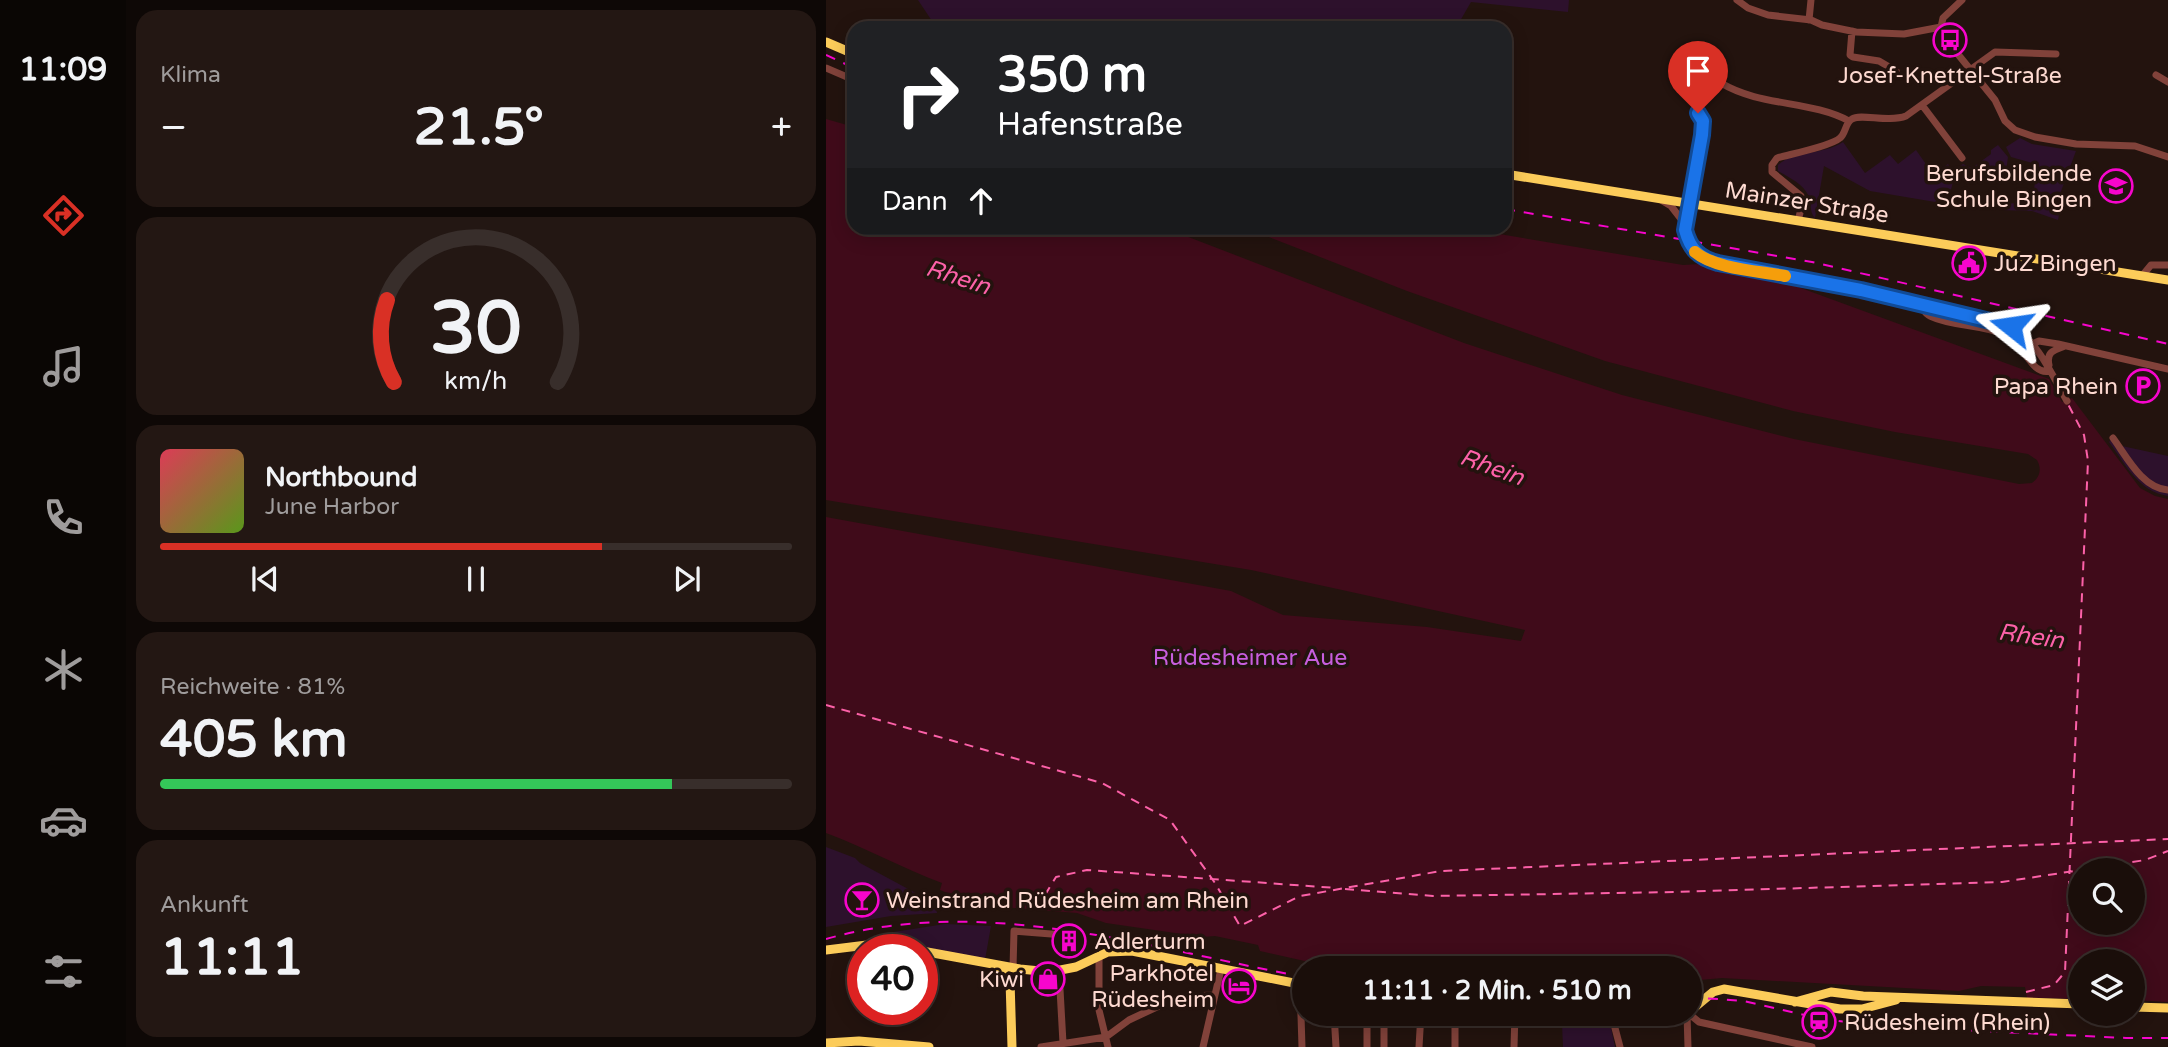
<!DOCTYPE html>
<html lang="de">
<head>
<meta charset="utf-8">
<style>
	body { margin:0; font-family:"Varela Round",sans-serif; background:#231713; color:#f1f3f6; height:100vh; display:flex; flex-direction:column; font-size:26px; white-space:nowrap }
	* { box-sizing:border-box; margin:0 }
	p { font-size:23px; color:#9f9c9c }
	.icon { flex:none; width:38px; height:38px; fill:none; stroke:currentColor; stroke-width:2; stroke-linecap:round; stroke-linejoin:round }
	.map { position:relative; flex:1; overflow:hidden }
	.side { display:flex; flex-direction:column; gap:10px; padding:10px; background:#0e0806; width:700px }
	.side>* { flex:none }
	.banner { position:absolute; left:21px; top:21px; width:665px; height:214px; border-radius:21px; box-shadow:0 4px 18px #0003,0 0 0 2px #382e2b; background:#202124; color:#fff; overflow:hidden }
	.controls { position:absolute; left:1242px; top:858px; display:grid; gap:14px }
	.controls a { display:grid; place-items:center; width:77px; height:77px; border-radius:50%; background:#1a0e0a; box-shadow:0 4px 18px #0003,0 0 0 2px #382e2b; font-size:35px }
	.speed { position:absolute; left:21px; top:934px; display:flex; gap:14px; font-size:35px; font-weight:700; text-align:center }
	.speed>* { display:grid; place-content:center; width:91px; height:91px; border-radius:50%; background:#1a0e0a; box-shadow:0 4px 18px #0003,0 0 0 2px #382e2b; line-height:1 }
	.speed .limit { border:10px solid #d22; background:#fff; color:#111 }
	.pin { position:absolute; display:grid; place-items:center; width:60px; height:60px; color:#fff; margin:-72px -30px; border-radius:50% 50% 50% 0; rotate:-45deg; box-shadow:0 0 7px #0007 }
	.pin .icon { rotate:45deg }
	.me { position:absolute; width:77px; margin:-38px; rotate:285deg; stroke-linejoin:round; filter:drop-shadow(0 0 5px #0008) }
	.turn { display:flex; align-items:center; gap:24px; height:147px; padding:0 35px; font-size:32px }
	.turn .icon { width:91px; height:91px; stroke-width:2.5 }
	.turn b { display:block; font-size:49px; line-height:60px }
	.then { display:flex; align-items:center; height:66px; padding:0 35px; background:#0003; gap:14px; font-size:26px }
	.big { font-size:52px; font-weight:800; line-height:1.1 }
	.side .tile { flex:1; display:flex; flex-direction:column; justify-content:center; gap:10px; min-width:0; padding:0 24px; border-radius:21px; background:#231713 }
	.side .dial { align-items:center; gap:0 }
	.dial svg { height:182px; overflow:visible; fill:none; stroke:#382e2b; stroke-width:7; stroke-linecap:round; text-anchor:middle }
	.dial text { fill:#f1f3f6; stroke:none }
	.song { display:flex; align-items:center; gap:21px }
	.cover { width:84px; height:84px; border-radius:10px; background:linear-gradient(135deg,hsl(350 70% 55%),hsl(90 70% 35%)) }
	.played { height:7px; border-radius:4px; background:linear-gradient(90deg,#d93025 70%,#382e2b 70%) }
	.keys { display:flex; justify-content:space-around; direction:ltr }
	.heat { display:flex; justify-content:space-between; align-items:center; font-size:38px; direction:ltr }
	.charge { height:10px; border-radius:5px; background:linear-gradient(90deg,#34c759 81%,#382e2b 0) }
	.trip { position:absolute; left:466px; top:956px; width:410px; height:70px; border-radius:35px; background:#1a0e0a; box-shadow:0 4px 18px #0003,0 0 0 2px #382e2b; font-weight:800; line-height:70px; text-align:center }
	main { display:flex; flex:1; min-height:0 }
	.dock { display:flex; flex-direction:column; width:126px; justify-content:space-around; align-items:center; background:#0a0604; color:#9f9c9c }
	.dock .icon { width:49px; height:49px }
	.dock .current { color:#d93025 }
	.dock b { font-size:32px; color:#f1f3f6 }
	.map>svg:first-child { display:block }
	.green { fill:#2d112c }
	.water { fill:#400b1a; fill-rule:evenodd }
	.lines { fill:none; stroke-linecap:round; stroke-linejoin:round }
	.ferry { stroke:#fc61a8; stroke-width:2; stroke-dasharray:9 7; stroke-linecap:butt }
	.minor { stroke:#81423a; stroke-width:7 }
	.major { stroke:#fccc5a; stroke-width:9 }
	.rail { stroke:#f705cc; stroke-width:2; stroke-dasharray:10 9; stroke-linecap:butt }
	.minor-bridge { stroke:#81423a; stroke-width:7 }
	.route-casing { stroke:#114b97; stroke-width:18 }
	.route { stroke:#1a73e8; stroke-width:12 }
	.slow { stroke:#f59e0b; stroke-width:12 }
	.labels { text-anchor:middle; stroke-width:7; stroke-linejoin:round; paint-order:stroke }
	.poi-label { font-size:23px; fill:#fedad1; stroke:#23130e; text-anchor:end }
	.street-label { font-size:23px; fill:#fedad1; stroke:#23130e }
	.park-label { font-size:23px; fill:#c75edd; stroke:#23130e }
	.water-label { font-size:24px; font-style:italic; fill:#fc61a8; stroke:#23130e }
</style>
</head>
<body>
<main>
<nav class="dock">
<b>11:09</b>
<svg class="icon current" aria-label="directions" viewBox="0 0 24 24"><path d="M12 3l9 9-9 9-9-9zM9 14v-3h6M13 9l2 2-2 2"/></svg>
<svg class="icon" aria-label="music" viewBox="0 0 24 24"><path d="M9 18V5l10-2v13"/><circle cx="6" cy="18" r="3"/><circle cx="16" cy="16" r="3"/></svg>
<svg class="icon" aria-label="phone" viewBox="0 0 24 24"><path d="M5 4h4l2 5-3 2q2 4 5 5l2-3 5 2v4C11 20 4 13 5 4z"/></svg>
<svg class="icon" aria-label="climate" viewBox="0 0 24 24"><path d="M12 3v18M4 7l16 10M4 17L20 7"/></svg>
<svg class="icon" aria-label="car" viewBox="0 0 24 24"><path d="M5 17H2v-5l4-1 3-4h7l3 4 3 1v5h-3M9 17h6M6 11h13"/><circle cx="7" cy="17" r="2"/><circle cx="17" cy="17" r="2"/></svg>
<svg class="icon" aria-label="filters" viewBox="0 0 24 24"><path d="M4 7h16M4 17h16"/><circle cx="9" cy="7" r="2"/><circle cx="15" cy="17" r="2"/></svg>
</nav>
<section class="side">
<div class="tile"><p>Klima</p>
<div class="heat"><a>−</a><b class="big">21.5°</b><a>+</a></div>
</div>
<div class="tile dial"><svg viewBox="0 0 100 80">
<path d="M14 69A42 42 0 1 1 86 69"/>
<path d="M14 69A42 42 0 0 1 11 33" stroke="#d93025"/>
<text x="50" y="56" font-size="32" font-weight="700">30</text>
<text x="50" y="72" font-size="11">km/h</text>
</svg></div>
<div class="tile">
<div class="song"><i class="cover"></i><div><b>Northbound</b><p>June Harbor</p></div></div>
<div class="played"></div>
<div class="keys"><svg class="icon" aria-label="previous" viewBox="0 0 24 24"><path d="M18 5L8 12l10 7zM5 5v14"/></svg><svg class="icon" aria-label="pause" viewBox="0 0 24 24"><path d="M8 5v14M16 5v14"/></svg><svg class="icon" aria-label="next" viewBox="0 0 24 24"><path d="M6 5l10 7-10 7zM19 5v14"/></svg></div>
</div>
<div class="tile"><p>Reichweite · 81%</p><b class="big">405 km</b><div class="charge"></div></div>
<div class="tile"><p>Ankunft</p><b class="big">11:11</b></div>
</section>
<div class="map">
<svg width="1342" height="1047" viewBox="0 0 1342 1047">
	<rect width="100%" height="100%" fill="#23130e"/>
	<path class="green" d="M92 0H743L742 12 645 2 630 28H113L108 24Z
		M1194 138 1206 144 1250 151 1228 210 1233 215 1232 220 1206 211 1175 210V207C1182 202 1185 204 1192 203 1213 199 1208 180 1210 164L1185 157 1180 147Z
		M1017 142 1039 173 1064 155 1072 164 1090 150 1107 174 1122 164 1129 175 1121 204 1044 191 998 166 989 218C983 212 986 205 983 197 978 184 964 178 952 171V165C968 150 998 155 1017 142Z
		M1172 145 1182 157 1180 172 1168 181 1132 173 1129 169 1137 164 1146 168 1165 154V150Z
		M1287 438 1296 446 1342 456V496C1312 491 1300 465 1283 442Z
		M0 847 29 858 34 863 110 904 111 913 65 916 0 927Z
		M119 924 165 926 159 960 60 940 61 933Z
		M784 1023 789 1047H737L736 1024Z"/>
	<path class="water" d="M0 119 28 127V228H339L638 343 796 395 968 439 1193 484 1206 483C1214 477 1216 469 1211 460L1202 454 1069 432 967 411 779 361 581 291 420 228H638L857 265 874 264 879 268 953 280 1223 379 1236 402 1246 398 1314 488 1329 496 1342 499V1002L1307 1000V961H1255V999L1201 998 1199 987 1155 986 1133 991 896 978 863 981V968H510L434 951 432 945 389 936 377 937 280 923 251 913 151 905 114 890 116 883C76 868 40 848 0 833V517L405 591 457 615 601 627 695 641 699 630 425 570 0 500ZM1255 870H1307V922H1255Z"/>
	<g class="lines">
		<path class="ferry" d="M0 705 276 783 344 820 389 883 414 926 474 896 615 871 1342 839
			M1259 870 1319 860 1342 851
			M519 889 607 896 848 892 1176 882 1255 870
			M219 895 230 877 261 870 510 888
			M1200 992 1228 985 1239 972 1262 461 1258 435 1242 404"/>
		<path class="minor" d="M911 0 922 8 942 15 985 20 996 25 1030 32 1078 34 1115 27
			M1136 0 1117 18 1115 27 1122 42 1169 100 1179 121 1189 130 1209 137 1250 144 1309 146 1342 157
			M983 20 985 0
			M1026 31 1024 55 1027 57 1053 61 1070 71
			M0 68 28 80
			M1330 75 1342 82
			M895 83C935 107 984 100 1023 121
			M1096 105 1136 158
			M835 200 845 206 859 224
			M972 221 976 205 975 196 946 172V165L951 158C965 154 1005 146 1014 138 1020 133 1019 123 1026 119 1035 113 1063 123 1080 116L1169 52 1230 54
			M859 224 876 135 877 121 872 113
			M1316 276 1325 265H1342
			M1036 290 1185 326C1212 341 1226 375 1241 401
			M1093 304C1096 308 1099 314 1104 316 1127 327 1156 324 1180 335 1199 344 1205 376 1224 371
			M1206 344 1213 341 1232 344 1342 369
			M1223 365C1220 352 1228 350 1239 346
			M1287 438C1301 457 1316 488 1342 490
			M273 955V1010L282 1047
			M187 968 188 931 238 935
			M233 971 237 1043
			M474 984 476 1047
			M508 1013 510 1047
			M541 1013V1047
			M558 1013V1047
			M611 1013 629 1016 653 1013
			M785 1013 794 1047
			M862 1013 873 1022 986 1047
			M861 1014 862 1047
			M215 1047 280 1037 303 1020 333 1006 366 996 388 995
			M377 1047 395 969
			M593 1047 595 1013
			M629 1047V1016
			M688 1047 689 1013"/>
		<path class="major" d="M0 42 28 54
			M679 174 1342 280
			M0 950 49 944 91 950
			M96 951 194 969 224 972 250 967 282 952 306 951 478 985
			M168 965 184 980 186 1047
			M969 1002 1005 992 1037 996 1255 1004
			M1307 1007 1342 1008
			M863 1012 887 992 898 989 1014 1009H1036L1070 1000
			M0 1043 33 1041 103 1047"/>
		<path class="rail" d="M0 55 28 68
			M679 209 986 262 1342 344
			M0 939C158 894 322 948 478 977
			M863 997 918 1001 991 1018 1050 1026 1300 1038H1342"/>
		<path class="minor-bridge" d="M859 224C858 240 867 251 879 260L1036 290"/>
	</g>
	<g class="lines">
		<defs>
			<path id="route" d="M872 113 877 121 876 135 859 230C864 249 873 258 892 263L1035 290 1185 326"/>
		</defs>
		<use href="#route" class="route-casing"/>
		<use href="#route" class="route"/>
		<path class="slow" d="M869 252C889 269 933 271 959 276"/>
	</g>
	<defs>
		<symbol id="bus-ring" viewBox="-11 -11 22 22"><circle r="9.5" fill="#23130e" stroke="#f705cc" stroke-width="1.5"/><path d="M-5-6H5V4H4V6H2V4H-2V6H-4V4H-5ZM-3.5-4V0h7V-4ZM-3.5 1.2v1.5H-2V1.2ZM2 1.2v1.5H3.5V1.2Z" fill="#f705cc"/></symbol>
		<symbol id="school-ring" viewBox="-11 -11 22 22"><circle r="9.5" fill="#23130e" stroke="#f705cc" stroke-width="1.5"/><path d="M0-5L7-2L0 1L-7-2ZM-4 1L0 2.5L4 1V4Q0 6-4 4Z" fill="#f705cc"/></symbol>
		<symbol id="civic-ring" viewBox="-11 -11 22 22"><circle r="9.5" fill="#23130e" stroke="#f705cc" stroke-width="1.5"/><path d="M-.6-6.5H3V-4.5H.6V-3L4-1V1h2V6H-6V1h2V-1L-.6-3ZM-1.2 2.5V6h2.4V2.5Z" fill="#f705cc"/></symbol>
		<symbol id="parking-ring" viewBox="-11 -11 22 22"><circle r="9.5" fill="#23130e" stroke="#f705cc" stroke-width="1.5"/><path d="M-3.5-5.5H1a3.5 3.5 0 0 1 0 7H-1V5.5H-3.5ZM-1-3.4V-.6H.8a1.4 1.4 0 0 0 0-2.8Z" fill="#f705cc"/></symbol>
		<symbol id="bar-ring" viewBox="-11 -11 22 22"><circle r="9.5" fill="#23130e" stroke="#f705cc" stroke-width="1.5"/><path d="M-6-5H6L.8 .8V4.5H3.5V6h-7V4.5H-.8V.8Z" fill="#f705cc"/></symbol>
		<symbol id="building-ring" viewBox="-11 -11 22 22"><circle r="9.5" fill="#23130e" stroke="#f705cc" stroke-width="1.5"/><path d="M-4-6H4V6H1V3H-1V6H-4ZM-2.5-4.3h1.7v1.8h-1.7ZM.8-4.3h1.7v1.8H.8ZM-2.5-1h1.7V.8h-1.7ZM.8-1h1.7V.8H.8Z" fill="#f705cc"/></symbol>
		<symbol id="shop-ring" viewBox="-11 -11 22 22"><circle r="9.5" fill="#23130e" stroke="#f705cc" stroke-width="1.5"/><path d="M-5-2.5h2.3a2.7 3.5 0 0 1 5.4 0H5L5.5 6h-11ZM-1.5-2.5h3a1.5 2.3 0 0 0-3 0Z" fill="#f705cc"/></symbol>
		<symbol id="hotel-ring" viewBox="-11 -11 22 22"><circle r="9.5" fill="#23130e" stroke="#f705cc" stroke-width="1.5"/><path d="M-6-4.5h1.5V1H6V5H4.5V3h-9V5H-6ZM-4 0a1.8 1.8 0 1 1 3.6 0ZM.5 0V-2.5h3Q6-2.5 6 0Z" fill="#f705cc"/></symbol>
		<symbol id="station-ring" viewBox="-11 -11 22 22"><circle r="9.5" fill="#23130e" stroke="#f705cc" stroke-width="1.5"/><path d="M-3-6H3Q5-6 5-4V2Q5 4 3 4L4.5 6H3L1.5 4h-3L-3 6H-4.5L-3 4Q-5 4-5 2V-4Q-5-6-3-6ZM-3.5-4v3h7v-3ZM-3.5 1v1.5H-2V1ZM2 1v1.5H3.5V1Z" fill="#f705cc"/></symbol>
	</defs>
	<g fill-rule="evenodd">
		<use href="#bus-ring" x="1105" y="21" width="38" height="38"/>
		<use href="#school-ring" x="1271" y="167" width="38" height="38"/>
		<use href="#civic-ring" x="1124" y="244" width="38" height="38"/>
		<use href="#parking-ring" x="1298" y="367" width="38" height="38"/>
		<use href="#bar-ring" x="17" y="881" width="38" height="38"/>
		<use href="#building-ring" x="224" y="922" width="38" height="38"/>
		<use href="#shop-ring" x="203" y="960" width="38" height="38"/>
		<use href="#hotel-ring" x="394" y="967" width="38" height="38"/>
		<use href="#station-ring" x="974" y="1003" width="38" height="38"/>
	</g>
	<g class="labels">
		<g class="poi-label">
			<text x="1124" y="83" text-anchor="middle">Josef-Knettel-Straße</text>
			<text x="1266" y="181">Berufsbildende<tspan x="1266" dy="26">Schule Bingen</tspan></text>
			<text x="1168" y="271" text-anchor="start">JuZ Bingen</text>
			<text x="1292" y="394">Papa Rhein</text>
			<text x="60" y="908" text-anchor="start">Weinstrand Rüdesheim am Rhein</text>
			<text x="268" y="949" text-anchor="start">Adlerturm</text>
			<text x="388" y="981">Parkhotel<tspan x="388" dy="26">Rüdesheim</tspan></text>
			<text x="198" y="987">Kiwi</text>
			<text x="1018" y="1030" text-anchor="start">Rüdesheim (Rhein)</text>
		</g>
		<g class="street-label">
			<text transform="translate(981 202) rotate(9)" y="8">Mainzer Straße</text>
		</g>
		<g class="park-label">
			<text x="424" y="665">Rüdesheimer Aue</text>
		</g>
		<g class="water-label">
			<text transform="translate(132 277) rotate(18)" y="8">Rhein</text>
			<text transform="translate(666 467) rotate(20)" y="8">Rhein</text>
			<text transform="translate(1205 636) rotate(8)" y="8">Rhein</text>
		</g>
	</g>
</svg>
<div class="controls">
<a><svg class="icon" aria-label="search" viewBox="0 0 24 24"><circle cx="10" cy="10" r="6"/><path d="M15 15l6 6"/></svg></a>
<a><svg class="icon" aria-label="layers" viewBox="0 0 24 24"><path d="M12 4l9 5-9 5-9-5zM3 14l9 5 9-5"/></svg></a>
</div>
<div class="speed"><div class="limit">40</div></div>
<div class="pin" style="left:872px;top:113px;background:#d93025"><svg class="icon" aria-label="arrive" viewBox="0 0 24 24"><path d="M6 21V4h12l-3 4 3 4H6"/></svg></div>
<svg class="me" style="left:1185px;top:326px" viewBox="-20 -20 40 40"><path d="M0-17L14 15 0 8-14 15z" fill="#1a73e8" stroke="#fff" stroke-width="4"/></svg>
<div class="trip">11:11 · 2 Min. · 510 m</div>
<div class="banner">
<div class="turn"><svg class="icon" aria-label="right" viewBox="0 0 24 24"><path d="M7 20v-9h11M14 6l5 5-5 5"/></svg><div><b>350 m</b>Hafenstraße</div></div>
<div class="then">Dann<svg class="icon" aria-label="ahead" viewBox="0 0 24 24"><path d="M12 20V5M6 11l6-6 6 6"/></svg></div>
</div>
</div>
</main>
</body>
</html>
